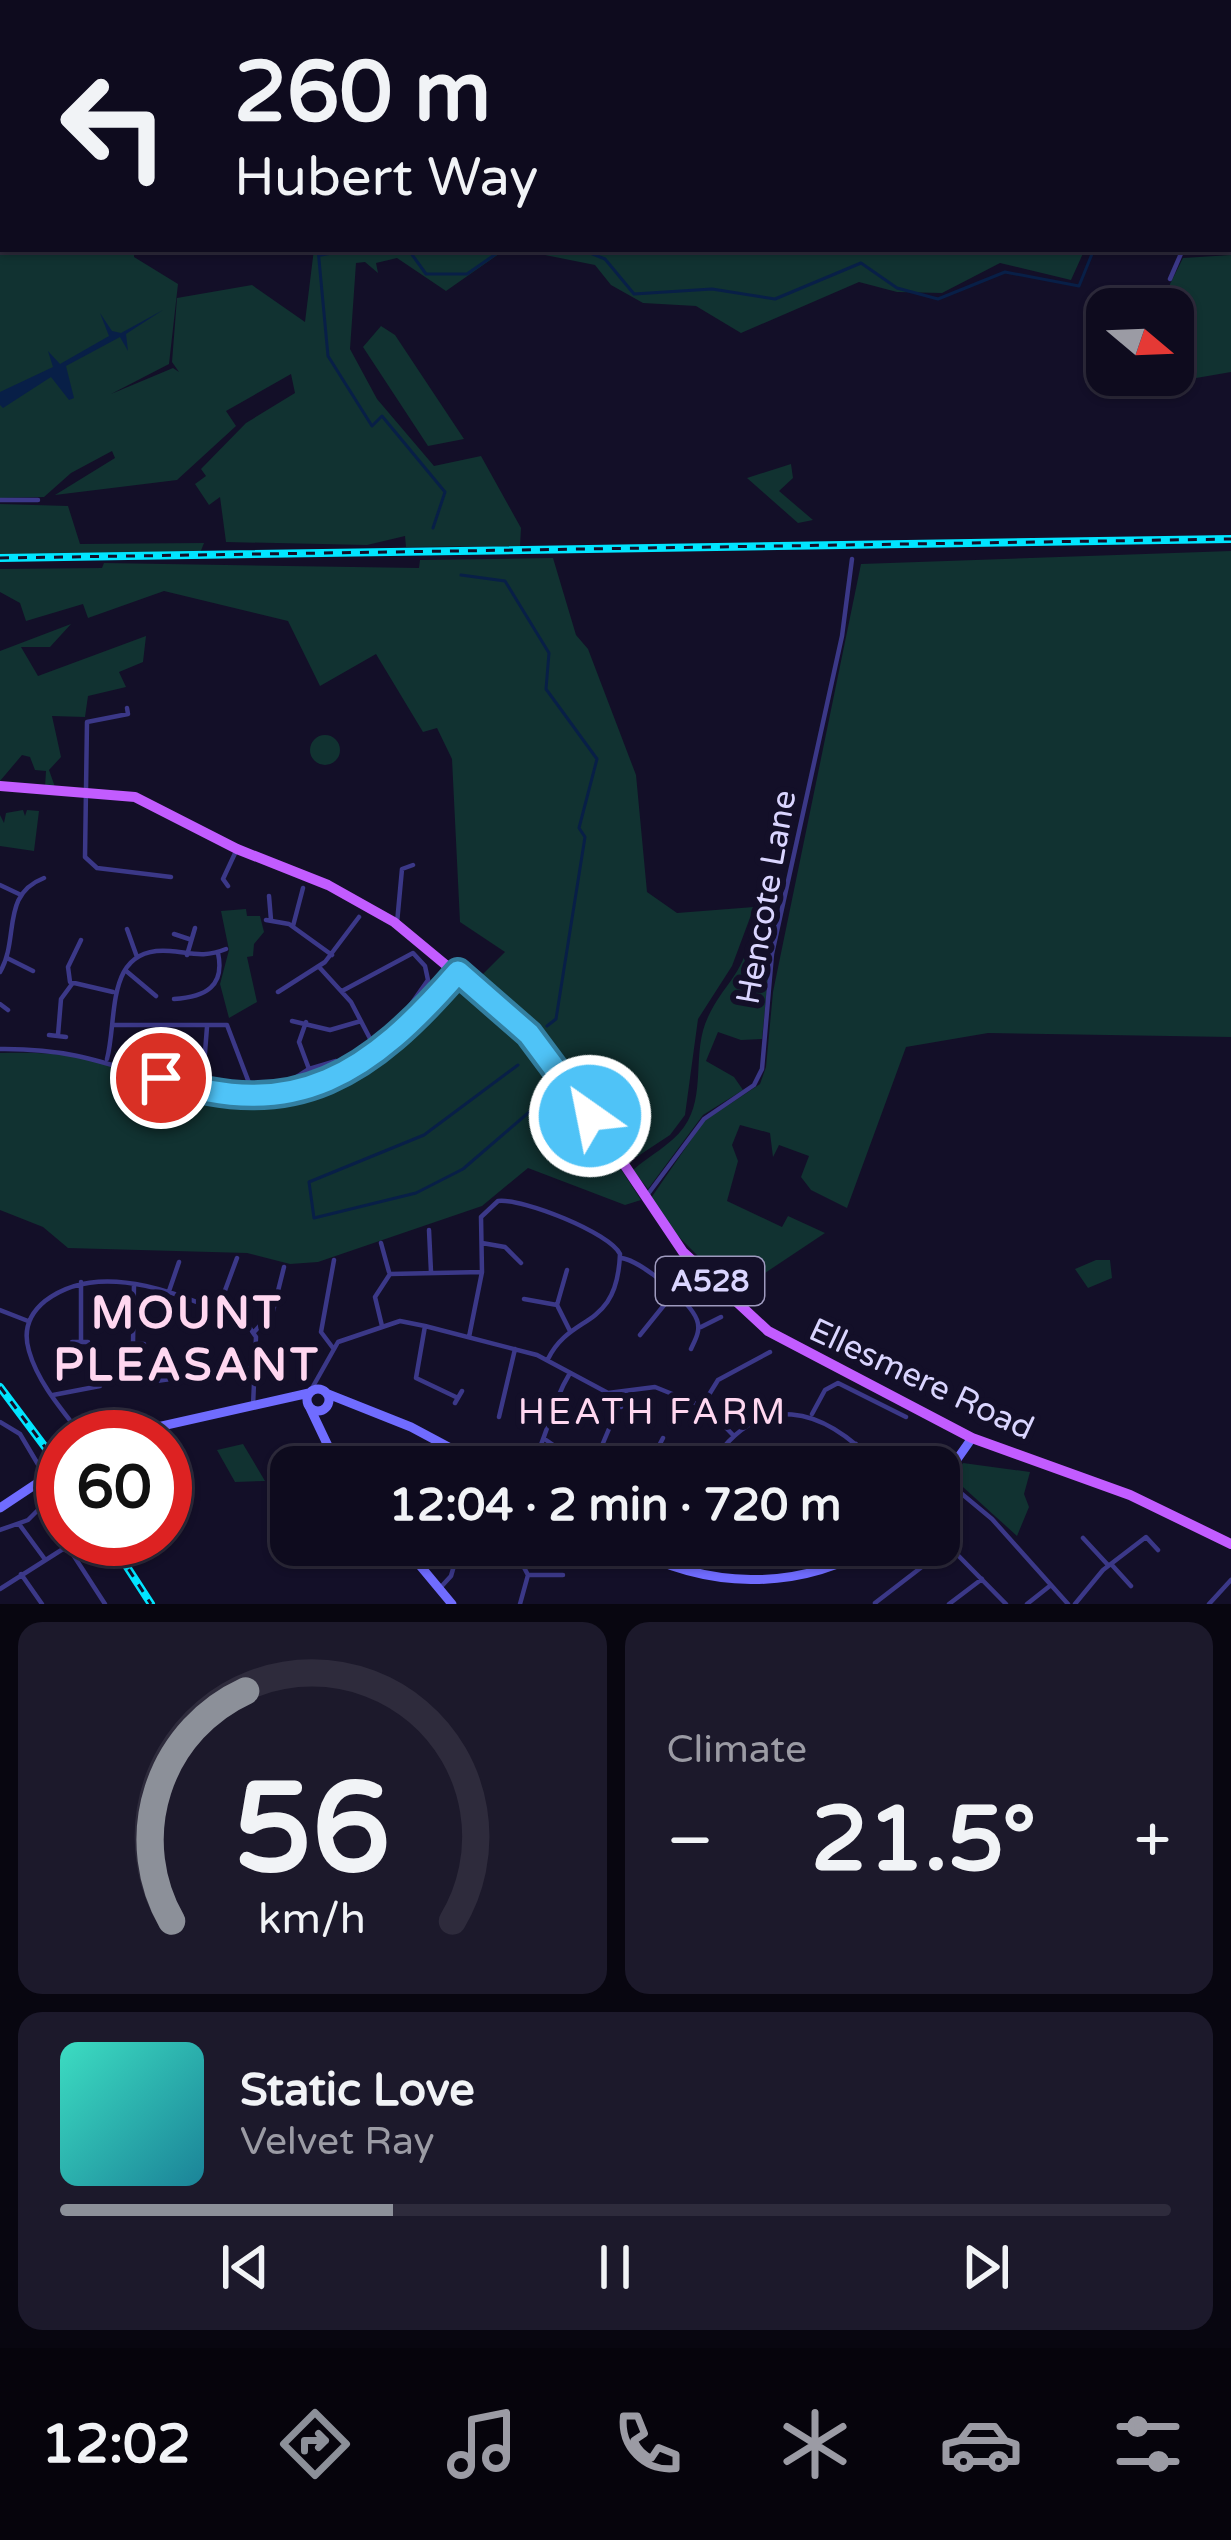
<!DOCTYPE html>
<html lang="en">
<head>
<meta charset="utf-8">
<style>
	body { margin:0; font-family:"Varela Round",sans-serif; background:#1c192b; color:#f1f3f6; height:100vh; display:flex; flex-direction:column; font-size:45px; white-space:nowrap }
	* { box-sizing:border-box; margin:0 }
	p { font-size:39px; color:#9b9ba4 }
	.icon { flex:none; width:66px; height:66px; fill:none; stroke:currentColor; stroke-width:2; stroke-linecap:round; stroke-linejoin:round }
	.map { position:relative; height:1604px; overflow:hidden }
	.side { display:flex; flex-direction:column; gap:18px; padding:18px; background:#080610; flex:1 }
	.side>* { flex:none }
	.top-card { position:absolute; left:0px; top:0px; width:1233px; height:252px; box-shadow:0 3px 9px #0004,0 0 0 3px #2e2b3c; background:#0e0b1e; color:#f1f3f6; overflow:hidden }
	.needle { width:78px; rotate:109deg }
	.buttons { position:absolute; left:1086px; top:288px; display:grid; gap:24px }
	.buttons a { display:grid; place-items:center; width:108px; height:108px; border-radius:24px; background:#0e0b1e; box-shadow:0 3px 9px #0004,0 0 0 3px #2e2b3c; font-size:60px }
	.speed { position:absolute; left:36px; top:1410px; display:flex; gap:24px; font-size:60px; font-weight:700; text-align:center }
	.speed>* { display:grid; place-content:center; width:156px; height:156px; border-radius:50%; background:#0e0b1e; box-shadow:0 3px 9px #0004,0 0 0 3px #2e2b3c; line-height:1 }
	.speed .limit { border:18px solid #d22; background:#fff; color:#111 }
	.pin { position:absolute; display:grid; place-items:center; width:102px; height:102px; color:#fff; margin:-51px; border:6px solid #fff; border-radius:50%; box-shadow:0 3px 12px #0007 }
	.me { position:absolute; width:132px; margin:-66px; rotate:327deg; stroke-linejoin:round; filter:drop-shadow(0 0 9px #0008) }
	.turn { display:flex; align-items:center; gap:42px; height:252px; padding:0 36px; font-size:54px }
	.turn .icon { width:156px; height:156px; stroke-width:2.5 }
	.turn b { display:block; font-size:84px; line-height:102px }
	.big { font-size:90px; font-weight:700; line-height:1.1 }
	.side .widget { flex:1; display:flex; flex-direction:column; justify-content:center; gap:18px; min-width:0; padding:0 42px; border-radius:24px; background:#1c192b }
	.side .dial { align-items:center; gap:0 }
	.dial svg { height:312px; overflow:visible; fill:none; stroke:#2e2b3c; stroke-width:7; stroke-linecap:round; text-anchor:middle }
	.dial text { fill:#f1f3f6; stroke:none }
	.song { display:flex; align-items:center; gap:36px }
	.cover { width:144px; height:144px; border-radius:18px; background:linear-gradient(135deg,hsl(170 70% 55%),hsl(190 70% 35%)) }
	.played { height:12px; border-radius:6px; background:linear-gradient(90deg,#8c9099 30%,#2e2b3c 30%) }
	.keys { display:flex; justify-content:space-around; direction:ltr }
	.heat { display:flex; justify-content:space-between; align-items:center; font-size:66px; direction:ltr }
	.side .tiles { flex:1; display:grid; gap:18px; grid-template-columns:1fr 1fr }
	.widget:last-child { grid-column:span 2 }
	.trip { position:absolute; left:270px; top:1446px; width:690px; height:120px; border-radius:24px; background:#0e0b1e; box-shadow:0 3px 9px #0004,0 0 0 3px #2e2b3c; font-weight:700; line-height:120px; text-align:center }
	.menu { display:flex; height:192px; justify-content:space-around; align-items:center; background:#06040c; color:#9b9ba4 }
	.menu .icon { width:84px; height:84px }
	.menu .current { color:#8c9099 }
	.menu b { font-size:54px; color:#f1f3f6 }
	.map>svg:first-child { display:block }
	.green { fill:#113231 }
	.water { fill:#081f47 }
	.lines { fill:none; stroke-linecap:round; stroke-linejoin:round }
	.stream { stroke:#081f47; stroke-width:3 }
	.street { stroke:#3b3888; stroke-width:4.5 }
	.secondary { stroke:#706cff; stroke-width:9 }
	.primary { stroke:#c25cff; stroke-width:10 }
	.rail-casing { stroke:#01e5ff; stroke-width:8 }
	.rail { stroke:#130f28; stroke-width:3; stroke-dasharray:9; stroke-linecap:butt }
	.route-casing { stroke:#337fa1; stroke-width:30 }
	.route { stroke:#4fc3f7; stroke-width:21 }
	.labels { text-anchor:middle; stroke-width:12; stroke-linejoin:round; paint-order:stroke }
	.shield { fill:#130f28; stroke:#9e9abe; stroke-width:3 }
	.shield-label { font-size:30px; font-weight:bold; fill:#dad5ff }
	.street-label { font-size:33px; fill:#dad5ff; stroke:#130f28 }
	.neighbourhood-label { font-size:36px; letter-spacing:3px; fill:#ffd7f0; stroke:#130f28 }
	.district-label { font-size:45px; font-weight:bold; letter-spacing:3px; fill:#ffd7f0; stroke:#130f28 }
</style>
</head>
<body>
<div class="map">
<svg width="1231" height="1604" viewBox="0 0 1231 1604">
	<rect width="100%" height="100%" fill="#130f28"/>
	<path class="green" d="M0 0H234L3 3 0 145Z
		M1113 0H1231V249L1230 3H1092Z
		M0 245 134 249V257L178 284 169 364 111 394 173 368 179 372 172 362 177 298 252 285 305 322 314 249H506L446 291 397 258 376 263 378 273 365 262 356 263 350 349 377 399 434 466 481 456 521 528 520 546 406 547 405 536 367 545 226 542 220 497 209 505 195 484 206 476 201 469 246 423 295 393 291 374 226 411 236 426 177 480 55 495 115 458 112 451 71 473 44 497 0 498Z
		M515 249H1085L1071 280 1000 263 942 293 897 292 859 282 741 333 696 306 643 303 611 285 595 265Z
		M1231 255V372L1173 382 1170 284 1183 258Z
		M381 326 395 335 464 439 428 446 363 347Z
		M791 464 793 478 779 491 813 520 798 523 747 478Z
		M0 504 68 506 80 544 204 543 200 553 0 555Z
		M1231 551V1037L988 1033 906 1047 847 1208 811 1190 801 1177 809 1156 779 1145 773 1157 770 1133 740 1125 732 1145 738 1161 727 1201 782 1227 788 1216 825 1233 735 1293 676 1234 651 1198 704 1121 760 1084 766 1067 773 992 861 564Z
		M553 558 576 635 588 649 636 775 647 892 677 913 754 907 732 966 698 1019 685 1115 670 1135 629 1162 534 1032 476 981 505 952 460 922 452 759 437 728 423 732 376 654 320 686 288 621 164 591 88 618 83 604 26 621 20 603 0 592V569L102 568 104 563 419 568 420 560Z
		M71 624 50 647H21L38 676 146 636 143 662 119 672 126 687 88 696 85 717 52 716 61 757 49 770 55 787H45L46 771 35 770 30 757 22 755 0 781V651Z
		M310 750a15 15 0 1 1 30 0a15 15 0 1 1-30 0Z
		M23 810 25 816 27 810 39 811 34 851 0 846V815L4 823 6 813Z
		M246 909 247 916H260L264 932 254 944 253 956 247 957 257 1002 229 1018 220 984 229 950 221 911Z
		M751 935 772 938 762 1039 741 1040 718 1032 706 1061 734 1077 743 1090 703 1115 648 1189 633 1170C650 1155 671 1145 684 1127 707 1095 691 1052 708 1017 724 983 741 978 751 935Z
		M463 984 530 1048 558 1088 565 1083 641 1200 625 1205 528 1168 482 1206 318 1262 290 1264 247 1253 68 1248 43 1227 0 1210V1053C34 1052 67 1053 101 1061 204 1084 248 1135 357 1070L363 1078 370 1073 365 1065 452 987Z
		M370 1047V1054C303 1100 237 1102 162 1075 144 1069 124 1064 114 1051L195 1083 247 1085V1091L312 1081Z
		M1096 1260H1110L1112 1278 1088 1288 1075 1269Z
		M243 1444 265 1481 235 1482 217 1450Z
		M963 1463 1030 1472 1024 1494 1029 1507 1017 1536 953 1478Z"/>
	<path class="water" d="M163 310 126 334 128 351 120 337 66 366 74 398 69 400 51 377 3 408 0 405V392L53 367 48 351 60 364 109 336 100 313 112 331 121 333Z"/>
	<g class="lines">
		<path class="stream" d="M0 105 3 103
			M318 249 328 356 372 426 382 416 445 492 433 528
			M408 249 426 274H467L503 249
			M580 249 605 259 634 294 712 289 775 299 861 263 897 288 938 299 1005 272 1079 286 1094 249
			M321 255 355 249
			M461 575 505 581 549 653 546 689 597 759 579 828 585 837 556 1019 547 1026
			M518 1065 424 1135 309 1182 314 1218 416 1193 463 1169 542 1101 558 1097"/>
		<path class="street" d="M1230 118 1231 116
			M1170 279 1183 249
			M0 500H38
			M127 708 128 714 87 722 85 857 97 868 171 877
			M0 885 19 894
			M228 886 223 879 237 849
			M269 896 271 920
			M266 920 289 924 332 955
			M397 923 402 869 413 865
			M293 926 303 888
			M127 929 137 957
			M174 934 189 939
			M81 940 68 967 70 982 113 992
			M187 955 195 928
			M7 958 33 971
			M320 968 351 1002 377 1052
			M125 970 156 996
			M0 972C20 938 0 895 44 878
			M342 991 413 953 425 966 428 980 407 1010
			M278 992 325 962 359 917
			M174 999C206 997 225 986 218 953
			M0 1004 8 1010
			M292 1021 330 1030 361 1021
			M114 1025H227L251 1088
			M49 1035 66 1037
			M58 1035 61 999 72 984
			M0 1049C92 1048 125 1074 208 1093 310 1118 392 1049 454 977
			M107 1059C118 1018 104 945 170 951 192 953 204 958 226 949
			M155 1061 162 1027
			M309 1069 336 1061
			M192 1077 213 1082
			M203 1078 207 1027
			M292 1080 309 1069 299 1042 306 1022
			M648 1194 704 1119 754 1085 762 1069 772 954 842 636 852 559
			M429 1230 431 1272
			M381 1243 389 1272
			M482 1243 505 1247 521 1263
			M621 1258C640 1260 690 1301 697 1320 701 1331 695 1340 691 1349
			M567 1270 557 1305 570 1331
			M168 1294 179 1262
			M524 1299 557 1305
			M0 1310 28 1321
			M217 1312 237 1258
			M382 1326 375 1297 390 1274 482 1272
			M425 1326 416 1378 458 1398
			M701 1327 721 1317
			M255 1331 273 1311 284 1267
			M640 1335 673 1294
			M469 1337 482 1272 481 1217 498 1201C523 1198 610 1233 620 1254 617 1331 571 1312 548 1359
			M72 1342H88
			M81 1342V1282
			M128 1344H144
			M133 1344 134 1284
			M333 1348 321 1332 334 1260
			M156 1381 254 1368
			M311 1390 338 1342 400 1321 425 1326 537 1355 608 1393 655 1387 707 1408 733 1435
			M619 1394 621 1407
			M53 1395 100 1386
			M455 1403 462 1391
			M702 1406 718 1380 770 1352
			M812 1414 825 1390 838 1383 906 1417
			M499 1417 515 1349
			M0 1422 20 1434 39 1466 45 1463
			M83 1437C63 1411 38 1383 29 1351 23 1331 29 1314 45 1301 102 1257 189 1297 247 1324L256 1337 253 1406
			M546 1440 585 1467
			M531 1467C548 1436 551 1404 570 1373
			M593 1467 611 1424
			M648 1467 663 1438
			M709 1467C759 1388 823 1406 879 1467
			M817 1467 839 1459 856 1444
			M944 1479 992 1519 1068 1604
			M19 1524 44 1558
			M0 1530 28 1520 51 1497
			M939 1536 1006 1604
			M1083 1538 1108 1565
			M501 1545 520 1560 528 1575 520 1604
			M669 1562 675 1545
			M1111 1564 1131 1586
			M21 1574 42 1604
			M528 1575H563
			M440 1588 451 1576 460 1545
			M0 1589 63 1549 72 1553 105 1604
			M875 1603 949 1546
			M949 1604 982 1579
			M1027 1604 1051 1585
			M1075 1604 1103 1570 1146 1537 1158 1550
			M1209 1604 1231 1580"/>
		<path class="secondary" d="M241 3 252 0
			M0 147 3 146
			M307 1400a11 11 0 1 1 22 0a11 11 0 1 1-22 0Z
			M328 1394 411 1427 486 1467
			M310 1408 338 1467
			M113 1437 309 1393
			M939 1485 972 1438
			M0 1508 63 1466
			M403 1545 452 1604
			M625 1545C705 1589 797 1593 876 1545"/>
		<path class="primary" d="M0 786 135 797 237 849 328 885 394 922 529 1034 556 1063 683 1252 768 1331 972 1438 1130 1495 1231 1544"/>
		<defs>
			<path id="rail" d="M0 558 1231 539
				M0 1387 63 1471
				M109 1539 151 1604"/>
		</defs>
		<use href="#rail" class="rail-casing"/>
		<use href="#rail" class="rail"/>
	</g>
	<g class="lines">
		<defs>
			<path id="route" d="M161 1078C296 1125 371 1072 458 972L529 1034 590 1116"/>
		</defs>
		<use href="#route" class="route-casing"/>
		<use href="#route" class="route"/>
	</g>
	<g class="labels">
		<rect class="shield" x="656" y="1257" width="108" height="48" rx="9"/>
		<g class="shield-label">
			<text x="710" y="1291">A528</text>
		</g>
		<g class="street-label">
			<text transform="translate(765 897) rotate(-80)" y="12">Hencote Lane</text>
			<text transform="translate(922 1378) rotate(25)" y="12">Ellesmere Road</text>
		</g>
		<g class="neighbourhood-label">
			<text x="653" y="1424">HEATH FARM</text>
		</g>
		<g class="district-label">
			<text x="187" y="1328">MOUNT<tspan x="187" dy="52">PLEASANT</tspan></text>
		</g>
	</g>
</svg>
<div class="buttons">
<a><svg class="needle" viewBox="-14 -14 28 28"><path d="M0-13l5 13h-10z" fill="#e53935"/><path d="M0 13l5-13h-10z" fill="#9b9ba4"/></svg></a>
</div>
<div class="speed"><div class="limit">60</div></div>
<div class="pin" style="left:161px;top:1078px;background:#d93025"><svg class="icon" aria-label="arrive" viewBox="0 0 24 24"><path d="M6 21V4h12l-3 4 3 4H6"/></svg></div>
<svg class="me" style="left:590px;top:1116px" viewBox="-20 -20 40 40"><circle r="17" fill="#4fc3f7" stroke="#fff" stroke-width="3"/><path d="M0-11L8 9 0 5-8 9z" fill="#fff"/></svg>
<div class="trip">12:04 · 2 min · 720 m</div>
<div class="top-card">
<div class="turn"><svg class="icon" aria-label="left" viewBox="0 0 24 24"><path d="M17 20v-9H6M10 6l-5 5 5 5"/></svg><div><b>260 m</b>Hubert Way</div></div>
</div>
</div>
<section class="side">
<div class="tiles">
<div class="widget dial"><svg viewBox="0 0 100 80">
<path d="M14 69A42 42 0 1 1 86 69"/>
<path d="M14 69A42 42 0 0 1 33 10" stroke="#8c9099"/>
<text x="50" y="56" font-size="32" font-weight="700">56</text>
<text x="50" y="72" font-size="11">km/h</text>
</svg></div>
<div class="widget"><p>Climate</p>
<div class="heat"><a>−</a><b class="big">21.5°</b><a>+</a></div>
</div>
<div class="widget">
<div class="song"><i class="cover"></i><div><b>Static Love</b><p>Velvet Ray</p></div></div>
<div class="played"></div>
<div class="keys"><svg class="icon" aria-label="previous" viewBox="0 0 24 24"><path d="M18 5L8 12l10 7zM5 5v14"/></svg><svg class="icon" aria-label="pause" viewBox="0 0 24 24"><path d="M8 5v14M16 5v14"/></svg><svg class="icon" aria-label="next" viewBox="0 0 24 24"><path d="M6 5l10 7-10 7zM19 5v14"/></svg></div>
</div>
</div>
</section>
<nav class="menu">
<b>12:02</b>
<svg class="icon current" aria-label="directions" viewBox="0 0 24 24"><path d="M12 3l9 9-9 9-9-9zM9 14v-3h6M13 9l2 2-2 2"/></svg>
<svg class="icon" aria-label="music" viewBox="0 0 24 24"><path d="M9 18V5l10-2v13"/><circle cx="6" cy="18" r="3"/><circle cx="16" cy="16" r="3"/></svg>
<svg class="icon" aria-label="phone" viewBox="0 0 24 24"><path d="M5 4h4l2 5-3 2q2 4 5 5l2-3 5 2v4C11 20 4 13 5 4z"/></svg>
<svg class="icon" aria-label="climate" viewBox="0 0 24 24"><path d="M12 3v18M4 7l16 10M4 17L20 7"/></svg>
<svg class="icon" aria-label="car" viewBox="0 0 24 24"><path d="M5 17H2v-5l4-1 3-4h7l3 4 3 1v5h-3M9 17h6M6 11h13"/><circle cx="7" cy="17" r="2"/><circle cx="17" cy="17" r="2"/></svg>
<svg class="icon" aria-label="filters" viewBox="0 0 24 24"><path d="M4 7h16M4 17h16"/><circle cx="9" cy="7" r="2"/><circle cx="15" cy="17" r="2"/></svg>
</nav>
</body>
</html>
